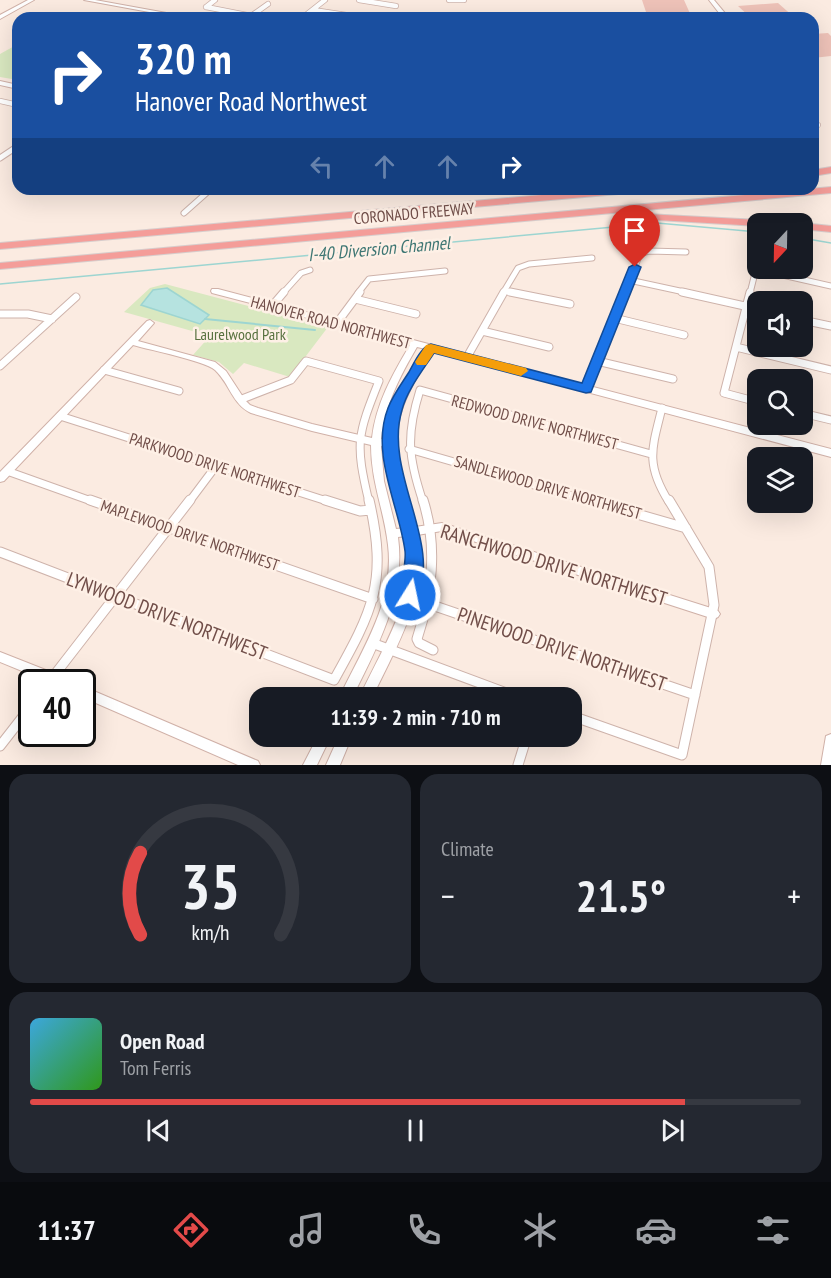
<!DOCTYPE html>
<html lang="en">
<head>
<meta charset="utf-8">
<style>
	body { margin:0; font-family:"PT Sans Narrow",sans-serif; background:#242831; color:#f1f3f6; height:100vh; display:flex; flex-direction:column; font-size:22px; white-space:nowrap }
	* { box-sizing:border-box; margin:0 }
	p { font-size:20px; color:#9ea1a6 }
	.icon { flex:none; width:33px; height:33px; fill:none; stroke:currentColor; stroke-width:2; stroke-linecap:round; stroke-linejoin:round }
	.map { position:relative; height:765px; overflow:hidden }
	.details { display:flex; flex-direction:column; gap:9px; padding:9px; background:#0d0f14; flex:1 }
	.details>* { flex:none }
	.top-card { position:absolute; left:12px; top:12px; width:807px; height:183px; border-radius:18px; box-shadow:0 6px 24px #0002; background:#1a4fa0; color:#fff; overflow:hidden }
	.needle { width:39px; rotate:202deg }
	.controls { position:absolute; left:747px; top:213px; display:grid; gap:12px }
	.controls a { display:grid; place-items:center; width:66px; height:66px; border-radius:12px; background:#171b24; box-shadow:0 6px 24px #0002; font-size:30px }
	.speed { position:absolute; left:18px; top:669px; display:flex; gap:12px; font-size:30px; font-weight:700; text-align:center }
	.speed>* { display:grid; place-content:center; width:78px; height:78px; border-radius:50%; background:#171b24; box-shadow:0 6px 24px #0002; line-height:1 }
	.speed .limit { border:3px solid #111; border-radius:9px; background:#fff; color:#111 }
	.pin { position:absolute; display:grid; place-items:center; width:51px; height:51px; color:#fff; margin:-62px -26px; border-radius:50% 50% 50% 0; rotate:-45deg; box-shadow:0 0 6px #0007 }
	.pin .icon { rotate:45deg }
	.me { position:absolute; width:66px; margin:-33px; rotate:10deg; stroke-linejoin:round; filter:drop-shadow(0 0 4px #0008) }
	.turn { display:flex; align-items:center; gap:21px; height:126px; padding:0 24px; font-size:27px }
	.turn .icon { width:78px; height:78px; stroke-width:2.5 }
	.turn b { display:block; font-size:42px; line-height:51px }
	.lanes { display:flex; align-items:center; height:57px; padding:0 24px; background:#0003; justify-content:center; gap:30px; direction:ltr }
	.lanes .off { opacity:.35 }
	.big { font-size:45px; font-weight:700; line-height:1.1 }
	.details .card { flex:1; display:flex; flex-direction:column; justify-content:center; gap:9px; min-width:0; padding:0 21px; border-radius:18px; background:#242831 }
	.details .dial { align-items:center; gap:0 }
	.dial svg { height:156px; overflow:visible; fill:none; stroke:#363941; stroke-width:7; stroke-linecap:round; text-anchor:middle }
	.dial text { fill:#f1f3f6; stroke:none }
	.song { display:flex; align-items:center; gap:18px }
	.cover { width:72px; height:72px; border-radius:9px; background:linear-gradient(135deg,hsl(200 70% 55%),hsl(110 70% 35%)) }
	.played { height:6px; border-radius:3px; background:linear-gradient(90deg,#e24a49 85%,#363941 85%) }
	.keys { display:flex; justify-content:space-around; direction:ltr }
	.heat { display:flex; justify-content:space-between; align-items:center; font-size:33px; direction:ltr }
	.details .tiles { flex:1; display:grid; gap:9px; grid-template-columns:1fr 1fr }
	.card:last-child { grid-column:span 2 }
	.trip { position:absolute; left:249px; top:687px; width:333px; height:60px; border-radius:18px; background:#171b24; box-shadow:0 6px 24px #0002; font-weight:700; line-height:60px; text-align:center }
	.dock { display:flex; height:96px; justify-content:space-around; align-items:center; background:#090b0e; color:#9ea1a6 }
	.dock .icon { width:42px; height:42px }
	.dock .active { color:#e24a49 }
	.dock b { font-size:27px; color:#f1f3f6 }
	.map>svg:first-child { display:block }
	.green { fill:#d9e8c0 }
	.water { fill:#b6e3e0; stroke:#9dd5d1; stroke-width:1.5 }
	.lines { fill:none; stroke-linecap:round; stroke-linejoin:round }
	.stream-far1 { stroke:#9dd5d1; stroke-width:1.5 }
	.stream { stroke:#9dd5d1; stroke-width:2 }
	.building { fill:#efc3b9 }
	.street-far3-casing { stroke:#ceb3ab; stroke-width:6 }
	.street-far2-casing { stroke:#ceb3ab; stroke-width:7 }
	.street-far1-casing { stroke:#ceb3ab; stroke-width:9 }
	.street-casing { stroke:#ceb3ab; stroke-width:11 }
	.secondary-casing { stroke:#d0b1a8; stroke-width:2 }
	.highway-casing { stroke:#d7cdcc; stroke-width:2 }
	.street-far3 { stroke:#fff; stroke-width:4.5 }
	.street-far2 { stroke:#fff; stroke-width:5 }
	.street-far1 { stroke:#fff; stroke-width:7 }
	.street { stroke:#fff; stroke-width:9 }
	.secondary { fill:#fff; fill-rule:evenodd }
	.highway { fill:#f49d99; fill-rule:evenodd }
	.route { fill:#1a73e8; stroke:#114b97; stroke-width:1.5 }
	.slow { fill:#f59e0b }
	.labels { text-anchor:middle; stroke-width:5; stroke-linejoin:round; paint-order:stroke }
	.street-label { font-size:16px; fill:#714e49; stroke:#fef0e6 }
	.park-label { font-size:16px; fill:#58713f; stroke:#fef0e6 }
	.water-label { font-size:18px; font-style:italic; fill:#3e7673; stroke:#fef0e6 }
	.near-street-label { font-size:20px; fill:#714e49; stroke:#fef0e6 }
</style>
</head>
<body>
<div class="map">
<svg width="831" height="765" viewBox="0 0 831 765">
	<rect width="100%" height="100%" fill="#fbebe1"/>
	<path class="green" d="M18 44V80L0 77V54Z
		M165 284 328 327 290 377 244 363 233 374 219 362 193 355 210 336 124 312 150 288Z"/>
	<path class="water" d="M167 288 209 315 200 324 141 305 153 290Z"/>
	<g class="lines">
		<path class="stream-far1" d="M802 238 831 243
			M0 284 657 223 758 232"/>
		<path class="stream" d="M205 319 315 330"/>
	</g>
	<path class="building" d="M642 0H684L692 18H648Z
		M778 3 795 18H751L738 6Z
		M828 33 831 36V56L813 58V34Z"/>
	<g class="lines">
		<defs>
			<path id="street-far3" d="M359 0 396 6
				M449 0H464
				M206 7 262 18
				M206 7 215 0
				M313 10 366 18
				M251 16 268 4
				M302 18 325 0
				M0 101 18 105
				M813 124 818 125"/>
			<path id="street-far2" d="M0 158 18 146
				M184 213 211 189
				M756 269 831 286
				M629 280 689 293
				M505 291 517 293
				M283 293 301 273 310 270
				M358 293 369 279 445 271
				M503 293 518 268 529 264 592 258
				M624 293 640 254 649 251 686 252
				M750 293 758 261"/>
			<path id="street-far1" d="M510 292 570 304
				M682 292 758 309
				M750 292 724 393 758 402
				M355 299 416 314
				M272 306 284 292
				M0 314H28L52 319
				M614 318 684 335
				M802 320 831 326
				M337 323 360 292
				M482 331 549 347
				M736 347 831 370
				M467 357 504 292
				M597 361 673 379
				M0 366 76 297
				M104 370 179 391
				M586 388 625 292
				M242 399 291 380 306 361 379 381C357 436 355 443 369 502
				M662 408C652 448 645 464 669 502
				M802 413 831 420
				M60 416 330 502
				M753 432 758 410
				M409 449 593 502
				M7 471 94 502
				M189 502 216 466
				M423 502C408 457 406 435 420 390L651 454"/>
			<path id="street" d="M90 500 373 599
				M325 500 360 511 371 510
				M423 500C438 547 432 593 417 639L419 643 433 650
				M588 500 686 528
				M0 552 334 680C373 610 388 582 369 500
				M429 604 695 695
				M372 643 520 698
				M49 682 190 500
				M572 716 682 755 714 605 709 567 669 500
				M0 746 32 705
				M518 765 527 736"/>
			<path id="secondary" d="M28 0H34L0 19V15Z
				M84 0H95L194 18H182Z
				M709 0H714L729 18H723Z
				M0 81 18 85V89L0 85Z
				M212 289H218L831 449V457L433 351C407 391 389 423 399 473 403 491 410 509 415 527L442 523 714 609 718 611 720 614 718 617 714 619 442 531 417 535C430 593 396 647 372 698H359C383 646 419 595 407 536L398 537C406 596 377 647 352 698H339C362 649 395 602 388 545 384 510 371 482 371 445L312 431 251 413C232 404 230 384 215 370 205 361 150 350 133 345L4 481 0 482V472L147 321 150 320 154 323 138 341 215 362 226 371 245 400 250 405 258 408 312 424 372 438C376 404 392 375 410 345L212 293 211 291ZM417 347 426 349C407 377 386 407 387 442L381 439C385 405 400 376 417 347ZM387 444 390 474 405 528 396 529 384 481 381 446 385 445Z
				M0 652 66 678 68 682H49L0 662Z
				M82 686 258 761 260 765H238L82 697Z
				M831 734V765H821L826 736Z
				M318 736H331L317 765H303Z
				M339 736H352L340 765H326Z"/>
			<path id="highway" d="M831 167V173L813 176V170Z
				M831 187V193L0 269V263Z
				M609 189H646L641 192 0 249V243Z
				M627 213 776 221 781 224H758V226L624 218V214Z
				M802 223 831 226V232L802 229V224H800Z"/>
		</defs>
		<use href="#street-far3" class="street-far3-casing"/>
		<use href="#street-far2" class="street-far2-casing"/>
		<use href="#street-far1" class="street-far1-casing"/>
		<use href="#street" class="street-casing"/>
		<use href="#secondary" class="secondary-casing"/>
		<use href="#highway" class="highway-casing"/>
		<use href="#street-far3" class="street-far3"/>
		<use href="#street-far2" class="street-far2"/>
		<use href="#street-far1" class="street-far1"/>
		<use href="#street" class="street"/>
		<use href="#secondary" class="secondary"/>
		<use href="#highway" class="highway"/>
	</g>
	<path class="route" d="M635 264 641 267 591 392 586 393 434 353C423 370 407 390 402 410 383 473 444 544 416 600H403C397 588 407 566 405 551 399 505 370 454 388 408 393 395 402 383 409 372 414 363 421 347 431 344L582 383 629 267Z"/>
	<path class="slow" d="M431 344 526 368 528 371 521 376 434 353 426 365H417L415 362 426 345Z"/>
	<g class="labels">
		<g class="street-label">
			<text transform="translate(414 213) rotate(-5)" y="6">CORONADO FREEWAY</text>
			<text transform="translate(331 322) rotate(15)" y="6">HANOVER ROAD NORTHWEST</text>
			<text transform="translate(535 422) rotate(15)" y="6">REDWOOD DRIVE NORTHWEST</text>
			<text transform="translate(215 465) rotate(18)" y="6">PARKWOOD DRIVE NORTHWEST</text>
			<text transform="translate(548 487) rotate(16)" y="6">SANDLEWOOD DRIVE NORTHWEST</text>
			<text transform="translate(190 535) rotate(19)" y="6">MAPLEWOOD DRIVE NORTHWEST</text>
		</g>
		<g class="park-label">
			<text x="240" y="340">Laurelwood Park</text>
		</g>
		<g class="water-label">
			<text transform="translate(379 249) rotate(-5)" y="6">I-40 Diversion Channel</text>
		</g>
		<g class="near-street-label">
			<text transform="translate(554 565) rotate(17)" y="7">RANCHWOOD DRIVE NORTHWEST</text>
			<text transform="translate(167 616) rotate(21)" y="7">LYNWOOD DRIVE NORTHWEST</text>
			<text transform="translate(562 649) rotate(19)" y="7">PINEWOOD DRIVE NORTHWEST</text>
		</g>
	</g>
</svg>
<div class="controls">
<a><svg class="needle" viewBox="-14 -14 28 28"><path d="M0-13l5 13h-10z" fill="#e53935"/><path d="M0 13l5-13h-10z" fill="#9ea1a6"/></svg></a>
<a><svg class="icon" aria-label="sound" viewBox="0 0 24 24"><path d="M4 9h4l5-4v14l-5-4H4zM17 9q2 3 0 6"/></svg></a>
<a><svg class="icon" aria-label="search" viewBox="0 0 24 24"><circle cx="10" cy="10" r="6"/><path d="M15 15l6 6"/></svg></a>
<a><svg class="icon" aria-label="layers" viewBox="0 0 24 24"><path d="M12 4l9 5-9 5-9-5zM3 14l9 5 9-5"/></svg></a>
</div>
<div class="speed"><div class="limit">40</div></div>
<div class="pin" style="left:635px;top:267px;background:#d93025"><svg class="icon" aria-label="arrive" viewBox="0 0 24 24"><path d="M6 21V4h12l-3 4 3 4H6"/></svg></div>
<svg class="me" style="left:410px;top:595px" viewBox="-20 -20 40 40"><circle r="17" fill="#1a73e8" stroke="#fff" stroke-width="3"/><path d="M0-11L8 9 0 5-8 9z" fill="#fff"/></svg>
<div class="trip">11:39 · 2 min · 710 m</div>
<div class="top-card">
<div class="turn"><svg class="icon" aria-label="right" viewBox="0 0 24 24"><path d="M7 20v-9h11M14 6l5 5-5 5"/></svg><div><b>320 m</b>Hanover Road Northwest</div></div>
<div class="lanes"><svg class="icon off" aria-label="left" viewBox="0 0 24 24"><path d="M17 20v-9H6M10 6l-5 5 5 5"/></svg><svg class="icon off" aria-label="ahead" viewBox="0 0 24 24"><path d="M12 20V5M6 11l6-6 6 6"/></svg><svg class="icon off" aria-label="ahead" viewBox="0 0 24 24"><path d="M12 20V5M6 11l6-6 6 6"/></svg><svg class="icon" aria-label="right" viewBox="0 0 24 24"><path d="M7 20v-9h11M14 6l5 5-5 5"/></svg></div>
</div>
</div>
<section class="details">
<div class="tiles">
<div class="card dial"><svg viewBox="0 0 100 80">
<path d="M14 69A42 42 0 1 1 86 69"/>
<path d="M14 69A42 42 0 0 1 14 27" stroke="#e24a49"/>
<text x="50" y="56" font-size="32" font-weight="700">35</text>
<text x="50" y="72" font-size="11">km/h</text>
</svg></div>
<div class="card"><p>Climate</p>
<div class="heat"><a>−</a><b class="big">21.5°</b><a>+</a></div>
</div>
<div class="card">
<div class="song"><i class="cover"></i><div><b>Open Road</b><p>Tom Ferris</p></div></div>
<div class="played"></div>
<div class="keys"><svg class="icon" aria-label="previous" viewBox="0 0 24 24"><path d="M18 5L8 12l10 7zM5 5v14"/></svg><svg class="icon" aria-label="pause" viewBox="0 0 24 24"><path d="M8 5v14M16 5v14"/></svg><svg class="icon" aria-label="next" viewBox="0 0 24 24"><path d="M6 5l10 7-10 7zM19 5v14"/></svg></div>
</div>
</div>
</section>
<nav class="dock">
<b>11:37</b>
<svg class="icon active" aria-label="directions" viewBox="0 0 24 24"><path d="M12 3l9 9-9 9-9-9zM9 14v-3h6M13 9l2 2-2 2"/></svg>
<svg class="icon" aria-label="music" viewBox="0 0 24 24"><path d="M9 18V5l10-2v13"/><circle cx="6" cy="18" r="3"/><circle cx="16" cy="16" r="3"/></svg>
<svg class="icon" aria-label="phone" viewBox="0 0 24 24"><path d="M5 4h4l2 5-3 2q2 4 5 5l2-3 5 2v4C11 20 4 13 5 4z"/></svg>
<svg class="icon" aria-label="climate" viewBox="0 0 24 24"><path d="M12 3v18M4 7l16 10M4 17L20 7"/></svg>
<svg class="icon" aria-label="car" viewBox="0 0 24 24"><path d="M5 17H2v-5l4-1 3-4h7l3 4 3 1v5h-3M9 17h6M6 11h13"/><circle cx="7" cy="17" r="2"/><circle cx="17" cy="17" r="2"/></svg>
<svg class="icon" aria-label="filters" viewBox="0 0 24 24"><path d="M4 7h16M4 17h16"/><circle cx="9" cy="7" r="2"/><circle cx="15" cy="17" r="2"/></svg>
</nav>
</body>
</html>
